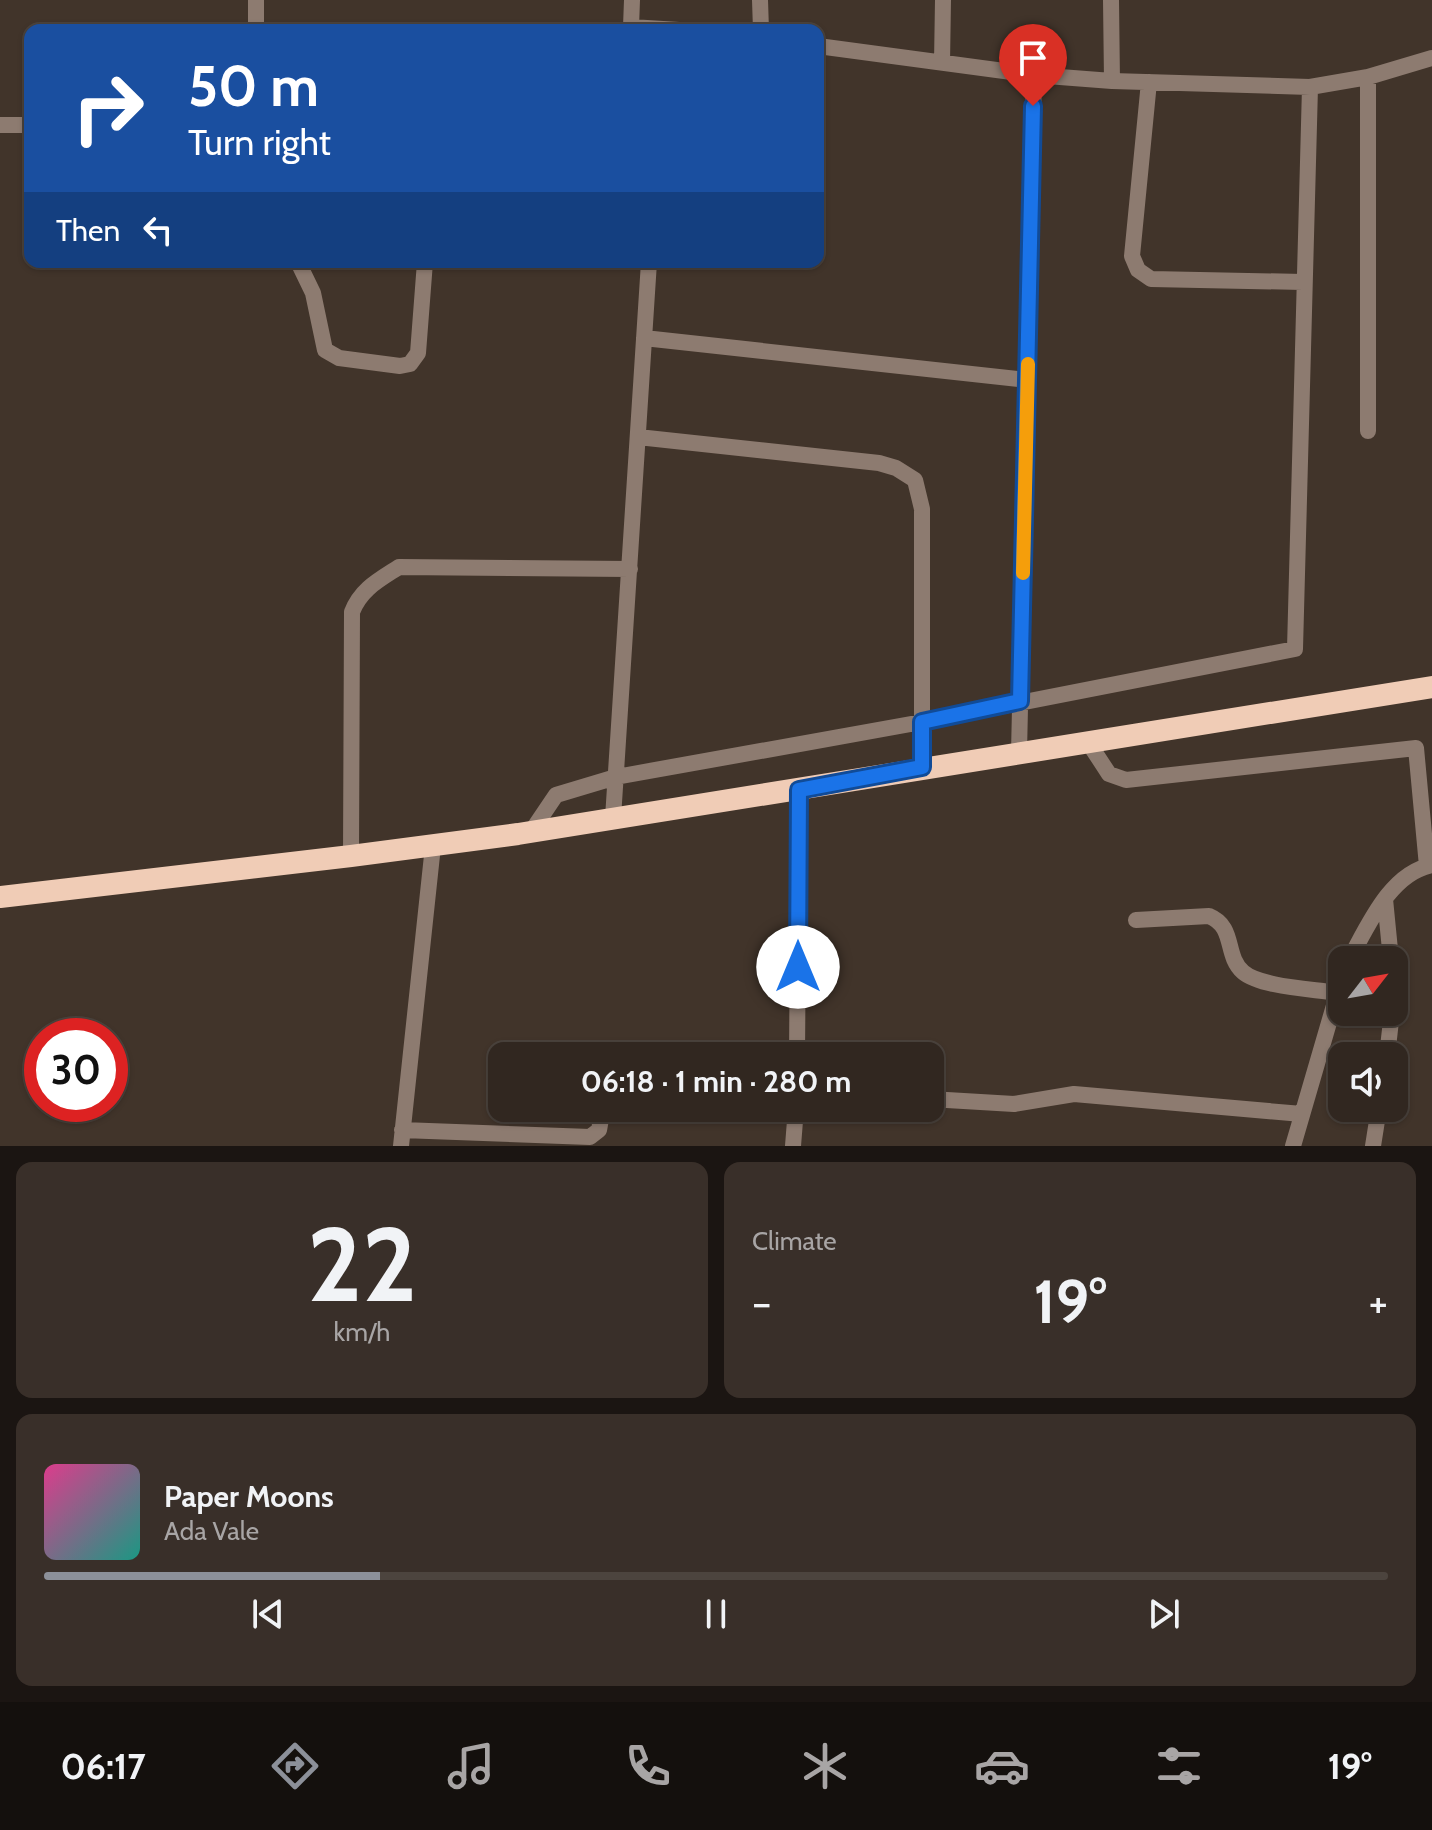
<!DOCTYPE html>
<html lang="en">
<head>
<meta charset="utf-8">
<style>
	body { margin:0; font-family:Cabin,sans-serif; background:#392f29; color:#f1f3f6; height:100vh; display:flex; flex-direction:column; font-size:30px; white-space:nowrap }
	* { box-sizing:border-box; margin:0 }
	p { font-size:26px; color:#a8a5a5 }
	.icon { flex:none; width:44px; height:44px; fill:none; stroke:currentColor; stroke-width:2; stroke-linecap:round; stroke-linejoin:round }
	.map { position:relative; height:1146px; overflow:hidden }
	.sheet { display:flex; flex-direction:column; gap:16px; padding:16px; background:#1b1512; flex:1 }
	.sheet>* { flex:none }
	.guide { position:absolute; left:24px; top:24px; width:800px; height:244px; border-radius:16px; box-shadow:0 2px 6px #0004,0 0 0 2px #4c443e; background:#1a4fa0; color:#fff; overflow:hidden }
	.needle { width:52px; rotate:59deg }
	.tools { position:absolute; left:1328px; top:946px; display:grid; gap:16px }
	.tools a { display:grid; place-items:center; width:80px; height:80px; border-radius:16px; background:#312720; box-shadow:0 2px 6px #0004,0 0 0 2px #4c443e; font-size:40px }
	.speed { position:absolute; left:24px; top:1018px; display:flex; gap:16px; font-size:40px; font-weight:700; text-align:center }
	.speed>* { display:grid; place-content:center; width:104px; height:104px; border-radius:50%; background:#312720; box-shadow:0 2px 6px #0004,0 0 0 2px #4c443e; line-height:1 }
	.speed .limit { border:12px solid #d22; background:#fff; color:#111 }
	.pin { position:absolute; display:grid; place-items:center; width:68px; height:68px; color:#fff; margin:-82px -34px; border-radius:50% 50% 50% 0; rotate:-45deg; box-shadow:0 0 8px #0007 }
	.pin .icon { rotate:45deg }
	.me { position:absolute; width:88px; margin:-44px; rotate:0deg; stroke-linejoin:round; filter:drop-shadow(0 0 6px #0008) }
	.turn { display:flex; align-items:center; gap:28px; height:168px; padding:0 32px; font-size:36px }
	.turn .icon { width:104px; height:104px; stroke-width:2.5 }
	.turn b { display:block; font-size:56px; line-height:68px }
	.then { display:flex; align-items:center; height:76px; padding:0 32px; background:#0003; gap:16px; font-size:30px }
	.big { font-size:60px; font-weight:700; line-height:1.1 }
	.sheet .card { flex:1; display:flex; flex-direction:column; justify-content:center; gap:12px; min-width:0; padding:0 28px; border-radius:16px; background:#392f29 }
	.sheet .dial { align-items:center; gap:0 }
	.dial b { font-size:104px; line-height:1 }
	.song { display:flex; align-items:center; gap:24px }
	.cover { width:96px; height:96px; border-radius:12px; background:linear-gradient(135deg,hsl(330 70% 55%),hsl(170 70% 35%)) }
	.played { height:8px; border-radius:4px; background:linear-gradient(90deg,#8c9099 25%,#4c443e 25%) }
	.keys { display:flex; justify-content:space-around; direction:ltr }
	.heat { display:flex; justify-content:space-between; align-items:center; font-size:44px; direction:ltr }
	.sheet .tiles { flex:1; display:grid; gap:16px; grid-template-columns:1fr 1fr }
	.card:last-child { grid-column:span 2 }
	.trip { position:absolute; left:488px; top:1042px; width:456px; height:80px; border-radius:16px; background:#312720; box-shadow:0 2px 6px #0004,0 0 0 2px #4c443e; font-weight:700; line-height:80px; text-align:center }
	.dock { display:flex; height:128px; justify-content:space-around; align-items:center; background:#14100d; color:#a8a5a5 }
	.dock .icon { width:56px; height:56px }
	.dock .active { color:#8c9099 }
	.dock b { font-size:36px; color:#f1f3f6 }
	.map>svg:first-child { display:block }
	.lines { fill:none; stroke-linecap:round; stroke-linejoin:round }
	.minor { stroke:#8d7b70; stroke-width:16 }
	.trunk { stroke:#f0ccb6; stroke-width:22 }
	.route-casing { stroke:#114b97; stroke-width:20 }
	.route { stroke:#1a73e8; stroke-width:14 }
	.slow { stroke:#f59e0b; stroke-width:14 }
</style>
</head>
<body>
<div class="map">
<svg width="1432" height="1146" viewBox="0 0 1432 1146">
	<rect width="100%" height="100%" fill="#41342a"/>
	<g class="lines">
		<path class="minor" d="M256 0V30
			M760 0 761 30
			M1111 0 1112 81
			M631 27 632 0
			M624 30 631 27 679 30
			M818 46 1034 75 1112 81 1310 87 1368 77 1432 58
			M942 63 943 0
			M1368 77V431
			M1149 82 1132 256 1138 270 1151 279 1303 282
			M0 125H30
			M298 262 313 293 325 350 339 358 400 366 410 364 418 353 425 262
			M644 338 1027 380
			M638 437 879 463 896 468 915 480 922 509V767
			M1088 742 1109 774 1126 780 1416 748 1427 866
			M1019 753 1034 75
			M613 818 649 262
			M531 832 556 795 616 777 922 722 1295 649 1310 87
			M351 856 352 612C361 589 379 580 399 567L630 569
			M1385 899 1391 960
			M1136 920 1209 916C1236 927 1224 955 1243 972 1260 987 1314 989 1337 993
			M1349 960C1368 926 1390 873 1432 865
			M797 1056 799 790
			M1387 1056 1392 1012
			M930 1099 1014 1104 1074 1094 1302 1114
			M402 1130 590 1137 599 1130 603 1108
			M401 1146 433 846
			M793 1146 796 1108
			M1293 1146 1342 978
			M1373 1146 1379 1108"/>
		<path class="trunk" d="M0 897 351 856 518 834 1432 687"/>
	</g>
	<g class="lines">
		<defs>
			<path id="route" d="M798 967 799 790 922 767V722L1020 701 1033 106"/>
		</defs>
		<use href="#route" class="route-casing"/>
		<use href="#route" class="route"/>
		<path class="slow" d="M1023 573 1028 364"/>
	</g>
</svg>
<div class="tools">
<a><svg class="needle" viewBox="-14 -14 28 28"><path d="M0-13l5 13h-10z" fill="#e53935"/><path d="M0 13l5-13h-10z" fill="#a8a5a5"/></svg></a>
<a><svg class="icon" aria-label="sound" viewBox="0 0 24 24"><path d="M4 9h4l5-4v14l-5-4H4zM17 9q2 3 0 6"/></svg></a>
</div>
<div class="speed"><div class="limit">30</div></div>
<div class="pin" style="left:1033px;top:106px;background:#d93025"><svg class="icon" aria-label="arrive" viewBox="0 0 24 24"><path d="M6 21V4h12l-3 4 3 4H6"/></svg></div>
<svg class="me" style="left:798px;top:967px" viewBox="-20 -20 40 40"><circle r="19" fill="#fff"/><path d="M0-13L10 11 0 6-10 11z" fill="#1a73e8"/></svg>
<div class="trip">06:18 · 1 min · 280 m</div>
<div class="guide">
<div class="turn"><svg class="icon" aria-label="right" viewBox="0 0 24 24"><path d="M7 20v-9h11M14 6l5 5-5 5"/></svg><div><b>50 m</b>Turn right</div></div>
<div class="then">Then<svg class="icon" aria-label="left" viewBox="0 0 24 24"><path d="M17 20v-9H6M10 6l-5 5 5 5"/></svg></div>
</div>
</div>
<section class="sheet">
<div class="tiles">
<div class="card dial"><b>22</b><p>km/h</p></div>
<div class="card"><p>Climate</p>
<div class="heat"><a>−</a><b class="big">19°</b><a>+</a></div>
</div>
<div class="card">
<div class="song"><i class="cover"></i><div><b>Paper Moons</b><p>Ada Vale</p></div></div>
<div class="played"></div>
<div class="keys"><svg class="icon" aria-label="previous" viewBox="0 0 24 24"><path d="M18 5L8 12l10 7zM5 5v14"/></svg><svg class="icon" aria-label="pause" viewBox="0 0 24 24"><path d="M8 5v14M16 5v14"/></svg><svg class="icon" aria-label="next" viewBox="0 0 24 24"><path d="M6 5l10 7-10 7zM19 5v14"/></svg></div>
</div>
</div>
</section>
<nav class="dock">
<b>06:17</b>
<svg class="icon active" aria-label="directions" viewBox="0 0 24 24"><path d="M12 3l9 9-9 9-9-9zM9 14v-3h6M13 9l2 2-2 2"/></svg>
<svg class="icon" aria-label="music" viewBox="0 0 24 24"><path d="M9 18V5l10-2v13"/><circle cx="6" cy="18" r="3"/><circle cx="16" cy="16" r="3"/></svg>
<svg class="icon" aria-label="phone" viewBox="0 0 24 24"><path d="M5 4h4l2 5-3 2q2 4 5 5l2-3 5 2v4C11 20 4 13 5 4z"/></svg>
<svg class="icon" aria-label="climate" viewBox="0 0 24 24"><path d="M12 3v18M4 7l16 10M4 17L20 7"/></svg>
<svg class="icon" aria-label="car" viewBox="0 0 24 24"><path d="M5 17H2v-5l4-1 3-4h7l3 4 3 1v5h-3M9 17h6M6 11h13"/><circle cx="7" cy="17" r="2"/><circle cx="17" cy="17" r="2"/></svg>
<svg class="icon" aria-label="filters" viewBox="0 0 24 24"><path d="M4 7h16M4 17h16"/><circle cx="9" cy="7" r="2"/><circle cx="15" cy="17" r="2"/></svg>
<b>19°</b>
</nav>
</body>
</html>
